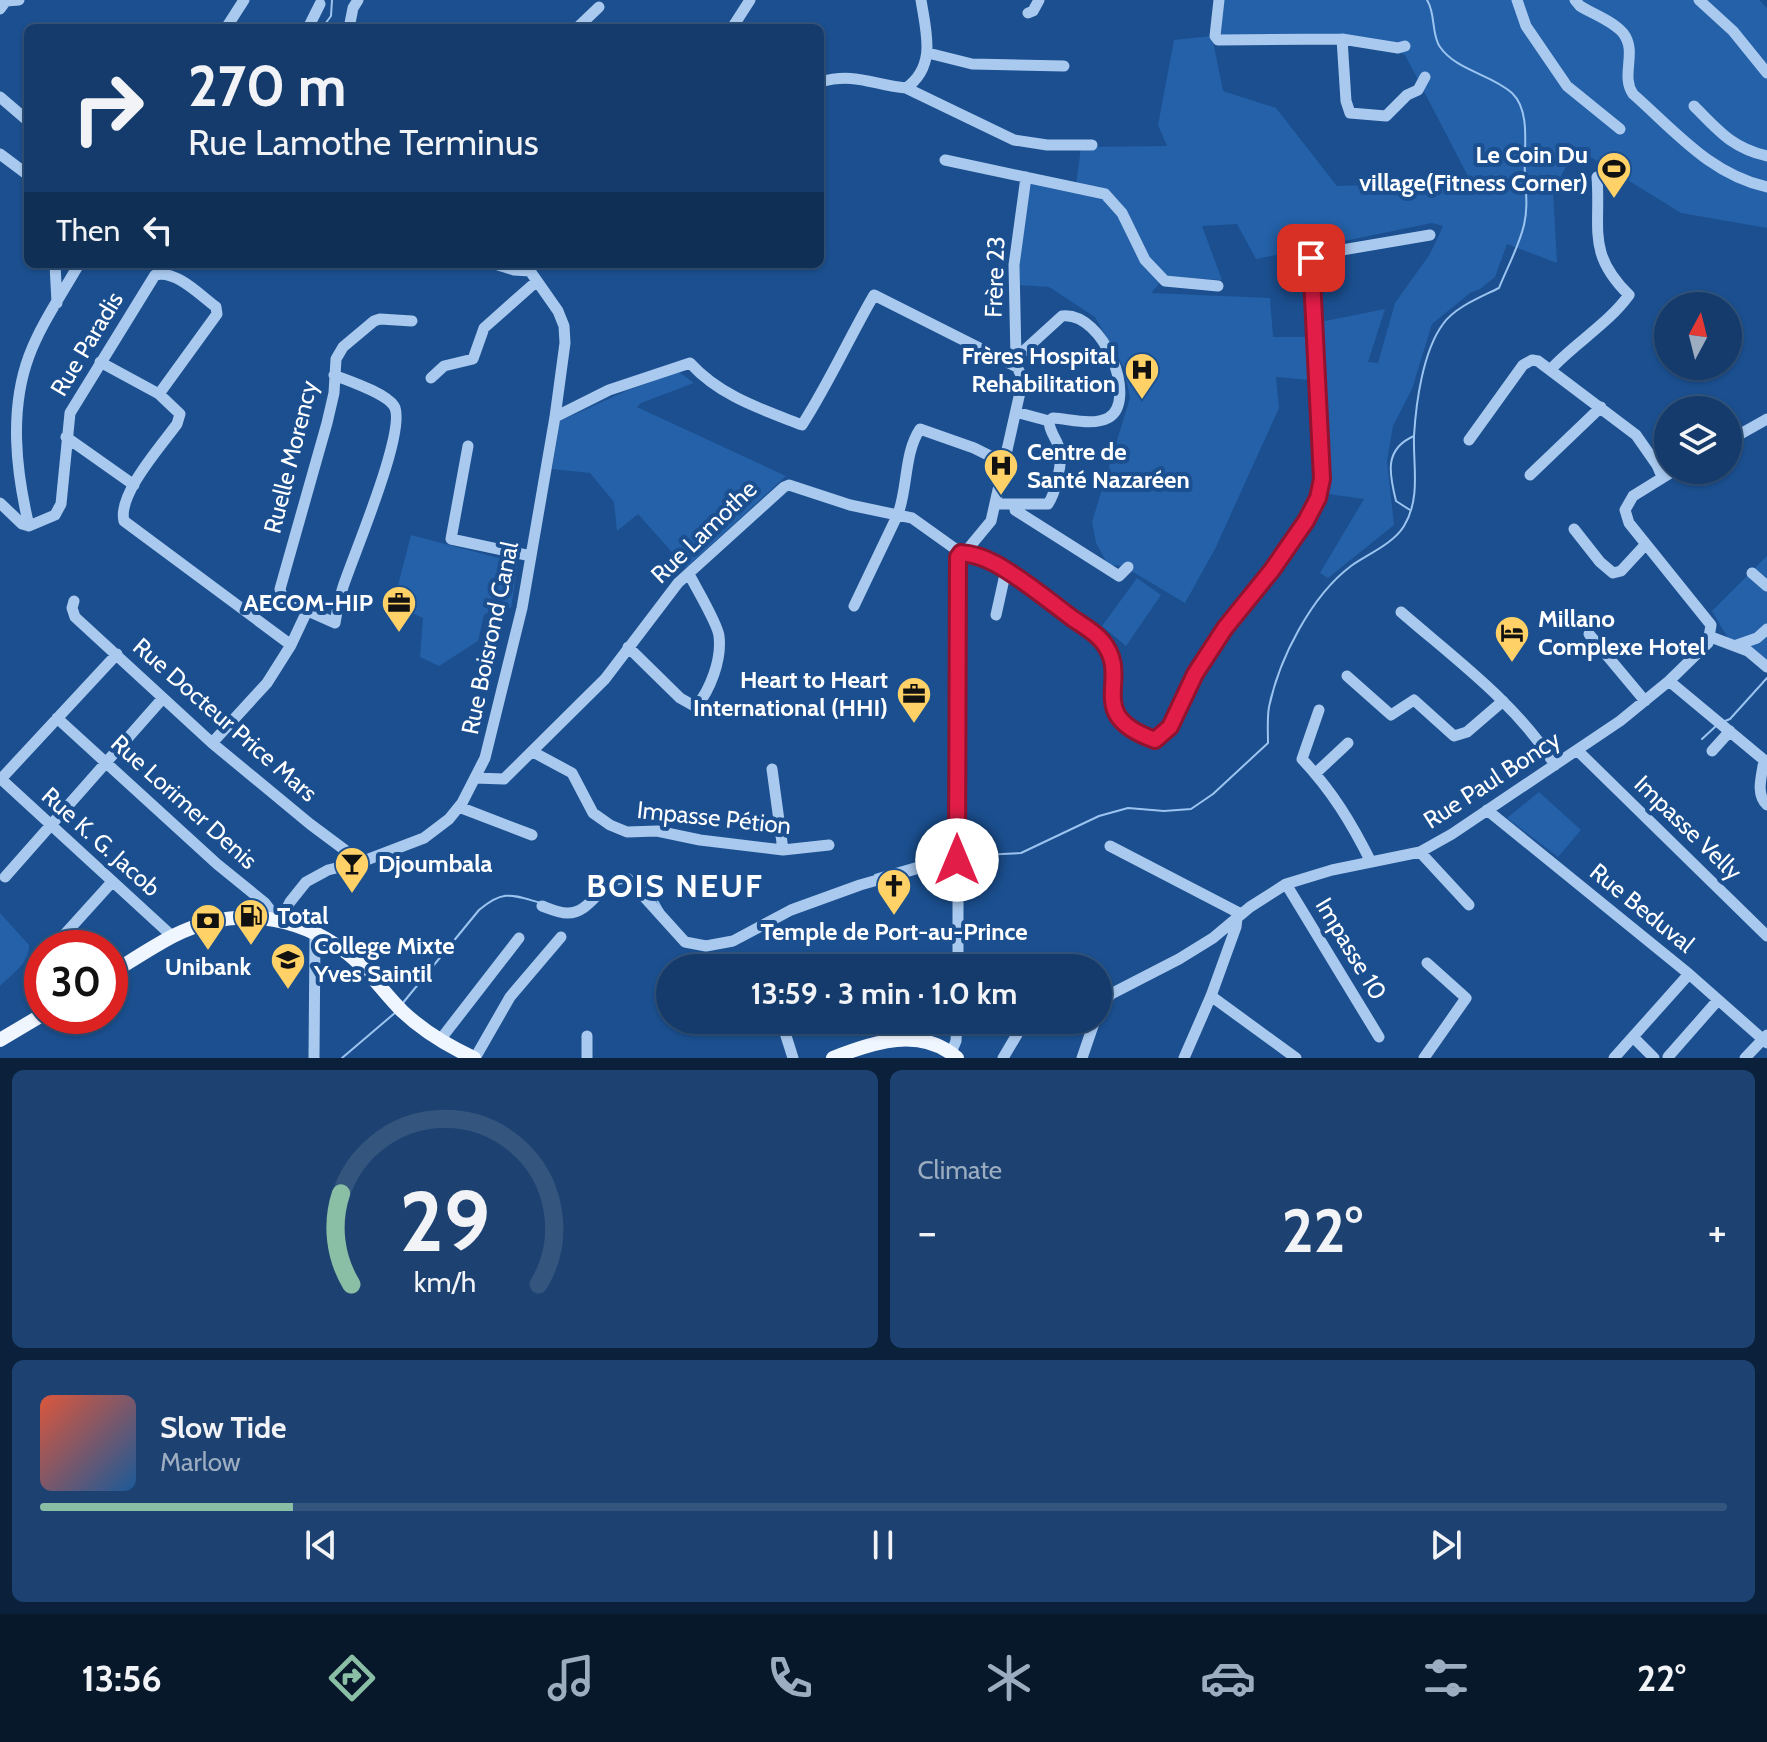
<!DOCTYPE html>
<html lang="en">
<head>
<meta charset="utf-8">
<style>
	body { margin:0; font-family:Cabin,sans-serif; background:#1d4271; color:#f1f3f6; height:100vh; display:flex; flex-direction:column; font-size:30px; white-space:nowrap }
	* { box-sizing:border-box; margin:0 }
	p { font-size:26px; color:#9dadc1 }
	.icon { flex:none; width:44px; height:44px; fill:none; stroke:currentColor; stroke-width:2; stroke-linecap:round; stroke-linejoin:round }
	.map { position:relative; height:1058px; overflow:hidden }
	.side { display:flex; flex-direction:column; gap:12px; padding:12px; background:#0b203b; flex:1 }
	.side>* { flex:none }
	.hud { position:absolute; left:24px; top:24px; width:800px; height:244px; border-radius:12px; box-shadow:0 2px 6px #0004,0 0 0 2px #33557e; background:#143b6b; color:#f1f3f6; overflow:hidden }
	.needle { width:52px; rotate:7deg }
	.controls { position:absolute; left:1654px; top:292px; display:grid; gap:16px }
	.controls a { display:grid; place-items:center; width:88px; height:88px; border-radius:50%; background:#143b6b; box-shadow:0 2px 6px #0004,0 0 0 2px #33557e; font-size:40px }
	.speed { position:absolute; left:24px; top:930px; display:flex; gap:16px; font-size:40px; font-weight:700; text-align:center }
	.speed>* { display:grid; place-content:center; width:104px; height:104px; border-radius:50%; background:#143b6b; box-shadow:0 2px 6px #0004,0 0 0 2px #33557e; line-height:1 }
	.speed .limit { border:12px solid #d22; background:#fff; color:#111 }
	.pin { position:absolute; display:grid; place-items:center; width:68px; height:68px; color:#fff; margin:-34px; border-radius:16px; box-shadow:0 4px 12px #0006 }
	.me { position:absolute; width:88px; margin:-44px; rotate:0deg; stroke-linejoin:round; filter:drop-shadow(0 0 6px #0008) }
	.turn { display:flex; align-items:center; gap:28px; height:168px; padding:0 32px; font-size:36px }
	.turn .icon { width:104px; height:104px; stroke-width:2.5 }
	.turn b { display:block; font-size:56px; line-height:68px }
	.then { display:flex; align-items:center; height:76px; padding:0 32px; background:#0003; gap:16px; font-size:30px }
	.big { font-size:60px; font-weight:700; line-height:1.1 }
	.side .widget { flex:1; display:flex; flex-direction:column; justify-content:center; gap:12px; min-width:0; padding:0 28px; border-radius:12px; background:#1d4271 }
	.side .dial { align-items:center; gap:0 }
	.dial svg { height:208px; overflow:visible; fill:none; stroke:#33557e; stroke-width:7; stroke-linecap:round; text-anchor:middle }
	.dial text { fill:#f1f3f6; stroke:none }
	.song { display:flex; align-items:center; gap:24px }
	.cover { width:96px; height:96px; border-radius:12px; background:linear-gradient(135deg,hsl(10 70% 55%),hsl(210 70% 35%)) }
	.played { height:8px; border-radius:4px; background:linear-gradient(90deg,#8abfa5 15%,#33557e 15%) }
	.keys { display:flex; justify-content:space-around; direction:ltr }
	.heat { display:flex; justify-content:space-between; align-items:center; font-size:44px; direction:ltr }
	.side .tiles { flex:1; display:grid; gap:12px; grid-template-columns:1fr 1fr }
	.widget:last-child { grid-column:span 2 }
	.trip { position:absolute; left:656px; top:954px; width:456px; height:80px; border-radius:40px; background:#143b6b; box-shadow:0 2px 6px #0004,0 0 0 2px #33557e; font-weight:700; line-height:80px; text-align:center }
	.dock { display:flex; height:128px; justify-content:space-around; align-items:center; background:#08182b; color:#9dadc1 }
	.dock .icon { width:56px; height:56px }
	.dock .on { color:#8abfa5 }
	.dock b { font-size:36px; color:#f1f3f6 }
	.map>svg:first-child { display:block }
	.green { fill:#2461a8 }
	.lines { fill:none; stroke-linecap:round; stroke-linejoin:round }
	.stream { stroke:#9cc4f0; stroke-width:2 }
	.minor { stroke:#a9c9ee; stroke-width:11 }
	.major { stroke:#f0f6ff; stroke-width:14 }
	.route-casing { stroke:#92132f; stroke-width:20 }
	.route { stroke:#e11d48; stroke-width:14 }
	.labels { text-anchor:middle; stroke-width:8; stroke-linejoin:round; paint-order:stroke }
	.poi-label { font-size:24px; font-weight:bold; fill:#fff; stroke:#1b4f8f; text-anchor:start }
	.street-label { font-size:24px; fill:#fff; stroke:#1b4f8f }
	.district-label { font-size:32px; font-weight:bold; letter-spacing:2px; fill:#fff; stroke:#1b4f8f }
</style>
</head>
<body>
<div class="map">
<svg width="1767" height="1058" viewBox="0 0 1767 1058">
	<rect width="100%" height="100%" fill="#1b4f8f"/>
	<path class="green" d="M1221 0H1759L1767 8V228L1681 213 1576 148 1553 191 1557 263 1507 244 1495 277 1480 289 1470 293 1432 324 1412 389 1393 426 1387 461 1394 525 1328 578 1320 573 1364 499 1328 494 1318 356 1320 322 1385 309 1368 362 1378 363 1395 303 1430 254 1443 226 1432 223 1256 259 1237 224 1202 226 1222 280 1165 277 1151 293 1270 298 1273 337H1307L1310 380 1276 377 1279 408 1215 549 1185 603 1123 566 1108 565 1096 543 1092 522 1130 398 1124 368 1095 317 1049 287 1017 285 1029 179 1076 186 1081 147 1167 146 1158 125 1174 40 1212 36 1223 91 1276 108 1337 186 1471 182 1405 55 1378 39 1219 36Z
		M679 372 694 383 641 403 637 407 786 476 686 568 638 514 617 531 614 502 590 473 552 469 560 421 626 391Z
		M411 535 518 563 511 608 499 606 484 615 478 641 439 666 420 657 423 618 393 604Z
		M1767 556V662L1728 638 1712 611Z
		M1137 578 1161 595 1126 646 1102 626Z
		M1539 792 1581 830 1558 857 1507 818Z
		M0 913 29 945C29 964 13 973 0 986Z"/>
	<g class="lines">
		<path class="stream" d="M322 28 331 16 332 0
			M1410 510 1396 501C1389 473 1384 449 1414 436
			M1725 721 1730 719 1767 678
			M1702 739 1716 726
			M961 856 1021 853 1099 816 1128 808 1164 811 1191 809 1213 794 1268 743C1268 732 1267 718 1269 707 1279 659 1311 596 1351 566 1368 554 1393 544 1404 526 1421 498 1413 466 1414 436 1416 402 1423 351 1443 324 1455 307 1481 297 1499 288 1507 268 1519 246 1524 225 1528 208 1526 194 1525 176 1523 152 1532 112 1512 93 1491 74 1457 71 1440 47 1431 34 1436 14 1427 0
			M875 875 937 857 950 856
			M633 877 655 897 663 911
			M402 1004 479 910C504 889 512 895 541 903
			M342 1058 396 1012"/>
		<path class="minor" d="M1219 0 1215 36 1218 40 1342 39 1346 101 1350 113 1386 116 1407 95 1418 90 1425 77
			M1517 0 1526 26 1567 86 1620 129
			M1575 0 1580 6C1593 14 1613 21 1623 33 1638 52 1620 75 1633 94 1676 132 1710 174 1767 187
			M1699 0 1733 31 1767 73
			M0 9 6 1 19 0
			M1028 13 1033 11 1039 0
			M226 28 244 0
			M308 28 320 4
			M349 28 353 8 358 0
			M577 28 599 7
			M732 28 750 0
			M1342 39 1398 48 1405 46
			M928 53 972 64 1064 66
			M820 82C855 72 873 85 906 88L1014 140 1047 145H1092
			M906 88C937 66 926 32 921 0
			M0 97 28 121
			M1694 106C1719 131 1732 148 1767 156
			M0 154 28 175
			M945 160 1105 194 1122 213 1145 260 1165 281 1218 286
			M55 264 57 303
			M79 264C62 294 41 324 29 356 9 410 16 471 29 526L55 515 61 504 70 413 155 275C175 269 200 295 216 307L217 314 159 394
			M495 264 514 270 530 271
			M100 362 159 394 180 414 177 424C161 446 117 495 124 521L291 645
			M1551 369C1575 343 1608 324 1629 295 1586 253 1601 228 1597 177
			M334 375C349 381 386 393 394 406 408 428 353 556 343 587 339 599 337 611 335 623L283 600 280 589 327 423 334 393 336 359 343 347 374 321 380 319 412 321
			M431 378 444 366 473 359 484 328 537 281
			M1016 412 1049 421
			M555 417 609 390 690 363C720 396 761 409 802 425 829 383 849 338 874 295L1017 367
			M66 437 134 485
			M1469 440 1523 365 1532 360 1538 361 1636 435 1657 465 1662 477
			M1728 441 1767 419
			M468 446 451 539 531 556
			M1530 475 1601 407
			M0 503 22 524 29 526
			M996 504H1048C1055 494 1062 466 1060 452 1059 441 1049 433 1049 421L1053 418C1070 419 1093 426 1108 418 1139 402 1104 311 1062 316L1016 358
			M1015 505V510L1119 576 1128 567
			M1574 529 1600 562 1613 573 1621 571 1646 544
			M961 553 967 550 991 521 1023 379 1017 367 1016 358 1014 265 1026 177
			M1752 573 1767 586
			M74 601 72 608 75 617 212 743 310 824 361 862
			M854 606 898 514C908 487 904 453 920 429L974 448 1004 463
			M1401 612C1455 659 1516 703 1555 765
			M996 615 1006 570
			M1589 634 1645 701
			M1711 637 1748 651 1767 667
			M1737 645 1757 638 1767 629
			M628 647 680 698 696 707C710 690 722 660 719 636 718 624 696 588 689 574
			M1347 676 1391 715 1414 700 1454 736 1467 732 1503 701
			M1669 681 1764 760C1762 775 1755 794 1767 805
			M1319 710 1302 759C1332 791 1351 822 1371 862
			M57 718 217 864 265 903 278 920
			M212 743 267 683 291 645 307 611
			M1578 751 1767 936
			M1712 751 1730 731
			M533 752 572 773 593 813 610 825 627 832 657 831 700 840 783 850 829 845
			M772 769 783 850
			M1317 772 1348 743
			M475 778 504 779 605 679 678 583 784 487 789 485 850 505 912 518 961 553 972 554 1006 570 1102 640 1113 660 1114 680 1110 697 1115 712 1134 733 1155 740C1179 720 1181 699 1196 673 1203 661 1211 649 1219 637 1253 585 1307 541 1322 479L1311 258 1313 255 1430 235
			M1 779 172 936
			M0 780 117 654
			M459 807 532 835
			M1487 810 1689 974 1767 1043
			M1110 846 1241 914
			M1420 852 1469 905
			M5 877 163 698
			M1286 884 1379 1037
			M542 906C550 909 559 913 567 913 593 914 603 874 628 879L685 942 706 946 733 941 791 910 860 885 923 867 957 860
			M281 920 290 902 306 882 328 870 361 862 424 838 449 819 462 803 485 758 522 608 555 417 565 343 564 326 558 311 530 271V264
			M55 945 112 882
			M958 968V557L961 553
			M1211 996 1296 1058
			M1098 1012 1111 994 1179 959 1213 938 1250 907 1286 884 1332 870 1420 852 1452 834 1620 721 1669 681 1708 643 1711 625 1629 523 1625 510 1633 496 1675 470
			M781 1020 793 1058
			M587 1036V1058
			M1633 1037 1654 1058
			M440 1040 519 938
			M951 1053 956 1041 957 1020
			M1668 1057 1718 1000
			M314 1058 315 934
			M475 1058 510 997 561 937
			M1003 1058 1022 1026
			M1082 1058 1095 1020
			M1184 1058 1211 996 1236 927 1237 918
			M1424 1058 1466 998 1427 963
			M1614 1058 1689 974
			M1745 1058 1767 1035"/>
		<path class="major" d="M110 974C131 961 152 947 173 936 232 906 295 913 347 953 368 969 383 992 402 1011 423 1031 448 1046 474 1058
			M0 1040 42 1015
			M833 1058C873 1042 921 1026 957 1058"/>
	</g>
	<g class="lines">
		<defs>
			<path id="route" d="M957 860 958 557 961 553C973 554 985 558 996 564 1023 579 1048 600 1072 618 1082 625 1095 632 1102 641 1134 679 1081 714 1155 740L1170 727 1195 674 1225 628 1272 570 1306 521 1318 498 1322 479 1311 258"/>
		</defs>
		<use href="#route" class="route-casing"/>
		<use href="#route" class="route"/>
	</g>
	<defs>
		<symbol id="stadium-pin" viewBox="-11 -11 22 30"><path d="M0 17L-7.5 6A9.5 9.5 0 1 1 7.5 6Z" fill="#ffd166" stroke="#1b4f8f"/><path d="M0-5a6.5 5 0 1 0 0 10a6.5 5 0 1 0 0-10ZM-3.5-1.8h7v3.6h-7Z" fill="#111"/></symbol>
		<symbol id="hospital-pin" viewBox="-11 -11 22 30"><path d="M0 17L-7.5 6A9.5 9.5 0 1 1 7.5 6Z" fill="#ffd166" stroke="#1b4f8f"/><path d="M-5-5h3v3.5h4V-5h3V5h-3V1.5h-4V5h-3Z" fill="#111"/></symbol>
		<symbol id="office-pin" viewBox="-11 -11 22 30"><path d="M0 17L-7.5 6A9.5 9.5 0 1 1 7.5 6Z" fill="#ffd166" stroke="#1b4f8f"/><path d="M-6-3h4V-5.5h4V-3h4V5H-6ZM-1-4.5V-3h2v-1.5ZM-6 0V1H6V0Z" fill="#111"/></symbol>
		<symbol id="hotel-pin" viewBox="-11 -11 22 30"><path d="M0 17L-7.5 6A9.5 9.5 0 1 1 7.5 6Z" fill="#ffd166" stroke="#1b4f8f"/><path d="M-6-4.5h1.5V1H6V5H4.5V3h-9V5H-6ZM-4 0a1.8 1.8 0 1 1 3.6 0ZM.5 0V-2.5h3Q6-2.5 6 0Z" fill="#111"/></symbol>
		<symbol id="bar-pin" viewBox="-11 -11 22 30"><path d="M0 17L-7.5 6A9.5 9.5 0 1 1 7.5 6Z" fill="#ffd166" stroke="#1b4f8f"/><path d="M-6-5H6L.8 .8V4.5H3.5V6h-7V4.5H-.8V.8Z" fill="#111"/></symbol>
		<symbol id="church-pin" viewBox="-11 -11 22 30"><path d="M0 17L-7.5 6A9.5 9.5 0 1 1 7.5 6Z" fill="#ffd166" stroke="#1b4f8f"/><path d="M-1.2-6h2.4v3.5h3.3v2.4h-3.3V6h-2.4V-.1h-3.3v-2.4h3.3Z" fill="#111"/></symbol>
		<symbol id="fuel-pin" viewBox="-11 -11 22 30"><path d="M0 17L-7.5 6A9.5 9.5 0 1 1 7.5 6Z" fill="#ffd166" stroke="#1b4f8f"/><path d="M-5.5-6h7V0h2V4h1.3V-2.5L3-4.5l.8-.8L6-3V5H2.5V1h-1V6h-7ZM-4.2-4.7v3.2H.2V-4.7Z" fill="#111"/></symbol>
		<symbol id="bank-pin" viewBox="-11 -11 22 30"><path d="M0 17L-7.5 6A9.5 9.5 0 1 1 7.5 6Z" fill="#ffd166" stroke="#1b4f8f"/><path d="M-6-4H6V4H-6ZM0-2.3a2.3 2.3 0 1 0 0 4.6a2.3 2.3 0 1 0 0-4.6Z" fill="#111"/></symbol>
		<symbol id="school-pin" viewBox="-11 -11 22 30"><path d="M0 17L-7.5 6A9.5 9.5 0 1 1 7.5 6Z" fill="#ffd166" stroke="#1b4f8f"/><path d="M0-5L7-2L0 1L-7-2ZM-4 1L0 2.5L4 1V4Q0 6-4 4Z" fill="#111"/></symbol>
	</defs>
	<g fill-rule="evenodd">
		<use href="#stadium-pin" x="1594" y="149" width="40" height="54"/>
		<use href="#hospital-pin" x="1122" y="350" width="40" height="54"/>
		<use href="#hospital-pin" x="981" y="446" width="40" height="54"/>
		<use href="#office-pin" x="379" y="583" width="40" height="54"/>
		<use href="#hotel-pin" x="1492" y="613" width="40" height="54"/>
		<use href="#office-pin" x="894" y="674" width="40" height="54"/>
		<use href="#bar-pin" x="332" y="844" width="40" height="54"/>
		<use href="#church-pin" x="874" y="866" width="40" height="54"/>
		<use href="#fuel-pin" x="231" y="896" width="40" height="54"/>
		<use href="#bank-pin" x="188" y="901" width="40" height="54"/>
		<use href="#school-pin" x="268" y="940" width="40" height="54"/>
	</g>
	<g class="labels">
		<g class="poi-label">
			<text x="1588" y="163" text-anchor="end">Le Coin Du<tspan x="1588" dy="28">village(Fitness Corner)</tspan></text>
			<text x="1116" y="364" text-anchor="end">Frères Hospital<tspan x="1116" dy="28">Rehabilitation</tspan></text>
			<text x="1027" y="460">Centre de<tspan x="1027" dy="28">Santé Nazaréen</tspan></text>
			<text x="373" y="611" text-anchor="end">AECOM-HIP</text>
			<text x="1538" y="627">Millano<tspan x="1538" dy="28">Complexe Hotel</tspan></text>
			<text x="888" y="688" text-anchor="end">Heart to Heart<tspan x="888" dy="28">International (HHI)</tspan></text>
			<text x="378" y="872">Djoumbala</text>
			<text x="277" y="924">Total</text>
			<text x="894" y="940" text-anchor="middle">Temple de Port-au-Prince</text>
			<text x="314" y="954">College Mixte<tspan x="314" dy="28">Yves Saintil</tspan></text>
			<text x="208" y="975" text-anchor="middle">Unibank</text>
		</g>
		<g class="street-label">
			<text transform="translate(995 277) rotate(-88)" y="8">Frère 23</text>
			<text transform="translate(87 344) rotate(-59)" y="8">Rue Paradis</text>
			<text transform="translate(291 457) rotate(-76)" y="8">Ruelle Morency</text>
			<text transform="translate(704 532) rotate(-44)" y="8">Rue Lamothe</text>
			<text transform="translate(490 638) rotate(-78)" y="8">Rue Boisrond Canal</text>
			<text transform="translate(225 720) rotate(41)" y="8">Rue Docteur Price Mars</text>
			<text transform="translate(1492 780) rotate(-33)" y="8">Rue Paul Boncy</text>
			<text transform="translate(184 802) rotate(42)" y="8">Rue Lorimer Denis</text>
			<text transform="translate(714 818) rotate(6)" y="8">Impasse Pétion</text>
			<text transform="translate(1688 828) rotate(44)" y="8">Impasse Velly</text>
			<text transform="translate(101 842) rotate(42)" y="8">Rue K. G. Jacob</text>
			<text transform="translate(1642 908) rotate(39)" y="8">Rue Beduval</text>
			<text transform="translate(1351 949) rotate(59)" y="8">Impasse 10</text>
		</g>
		<g class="district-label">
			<text x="675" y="897">BOIS NEUF</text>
		</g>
	</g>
</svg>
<div class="controls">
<a><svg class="needle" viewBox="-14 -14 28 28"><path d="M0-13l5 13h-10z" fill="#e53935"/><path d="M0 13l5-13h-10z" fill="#9dadc1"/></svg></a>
<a><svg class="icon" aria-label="layers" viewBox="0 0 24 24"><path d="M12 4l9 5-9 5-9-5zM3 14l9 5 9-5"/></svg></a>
</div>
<div class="speed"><div class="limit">30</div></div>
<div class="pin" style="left:1311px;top:258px;background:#d93025"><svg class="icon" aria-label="arrive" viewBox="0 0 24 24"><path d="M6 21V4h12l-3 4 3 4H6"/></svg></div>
<svg class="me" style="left:957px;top:860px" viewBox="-20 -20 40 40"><circle r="19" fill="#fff"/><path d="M0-13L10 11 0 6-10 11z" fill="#e11d48"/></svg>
<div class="trip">13:59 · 3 min · 1.0 km</div>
<div class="hud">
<div class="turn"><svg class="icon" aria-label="right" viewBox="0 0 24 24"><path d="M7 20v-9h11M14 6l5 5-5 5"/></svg><div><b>270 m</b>Rue Lamothe Terminus</div></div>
<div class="then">Then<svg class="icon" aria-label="left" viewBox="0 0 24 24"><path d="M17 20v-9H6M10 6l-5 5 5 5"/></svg></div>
</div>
</div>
<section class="side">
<div class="tiles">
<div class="widget dial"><svg viewBox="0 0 100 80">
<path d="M14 69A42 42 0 1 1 86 69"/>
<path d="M14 69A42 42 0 0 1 10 34" stroke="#8abfa5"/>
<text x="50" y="56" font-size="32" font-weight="700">29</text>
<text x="50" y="72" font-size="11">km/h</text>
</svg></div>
<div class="widget"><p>Climate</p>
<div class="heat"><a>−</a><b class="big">22°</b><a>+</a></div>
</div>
<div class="widget">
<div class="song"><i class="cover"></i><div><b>Slow Tide</b><p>Marlow</p></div></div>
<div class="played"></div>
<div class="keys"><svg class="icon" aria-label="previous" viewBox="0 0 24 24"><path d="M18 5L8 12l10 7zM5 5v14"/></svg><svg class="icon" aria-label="pause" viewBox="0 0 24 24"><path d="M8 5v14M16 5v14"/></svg><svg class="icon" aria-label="next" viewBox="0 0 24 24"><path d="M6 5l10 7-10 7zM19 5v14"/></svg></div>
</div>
</div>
</section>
<nav class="dock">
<b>13:56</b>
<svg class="icon on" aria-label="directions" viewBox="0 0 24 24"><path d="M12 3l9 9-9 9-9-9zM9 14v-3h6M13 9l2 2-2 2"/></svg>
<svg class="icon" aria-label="music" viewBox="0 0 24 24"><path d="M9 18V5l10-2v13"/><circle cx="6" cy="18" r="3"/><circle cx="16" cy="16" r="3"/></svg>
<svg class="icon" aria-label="phone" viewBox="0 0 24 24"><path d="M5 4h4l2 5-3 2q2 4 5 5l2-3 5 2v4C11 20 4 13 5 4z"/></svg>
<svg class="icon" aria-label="climate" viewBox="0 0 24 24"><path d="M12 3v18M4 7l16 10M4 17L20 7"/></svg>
<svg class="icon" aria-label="car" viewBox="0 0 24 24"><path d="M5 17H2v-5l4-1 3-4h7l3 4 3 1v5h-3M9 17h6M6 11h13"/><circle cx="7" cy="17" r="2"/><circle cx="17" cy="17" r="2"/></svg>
<svg class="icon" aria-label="filters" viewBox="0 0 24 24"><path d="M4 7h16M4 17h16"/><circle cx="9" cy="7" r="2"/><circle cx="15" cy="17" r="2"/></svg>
<b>22°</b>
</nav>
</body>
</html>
